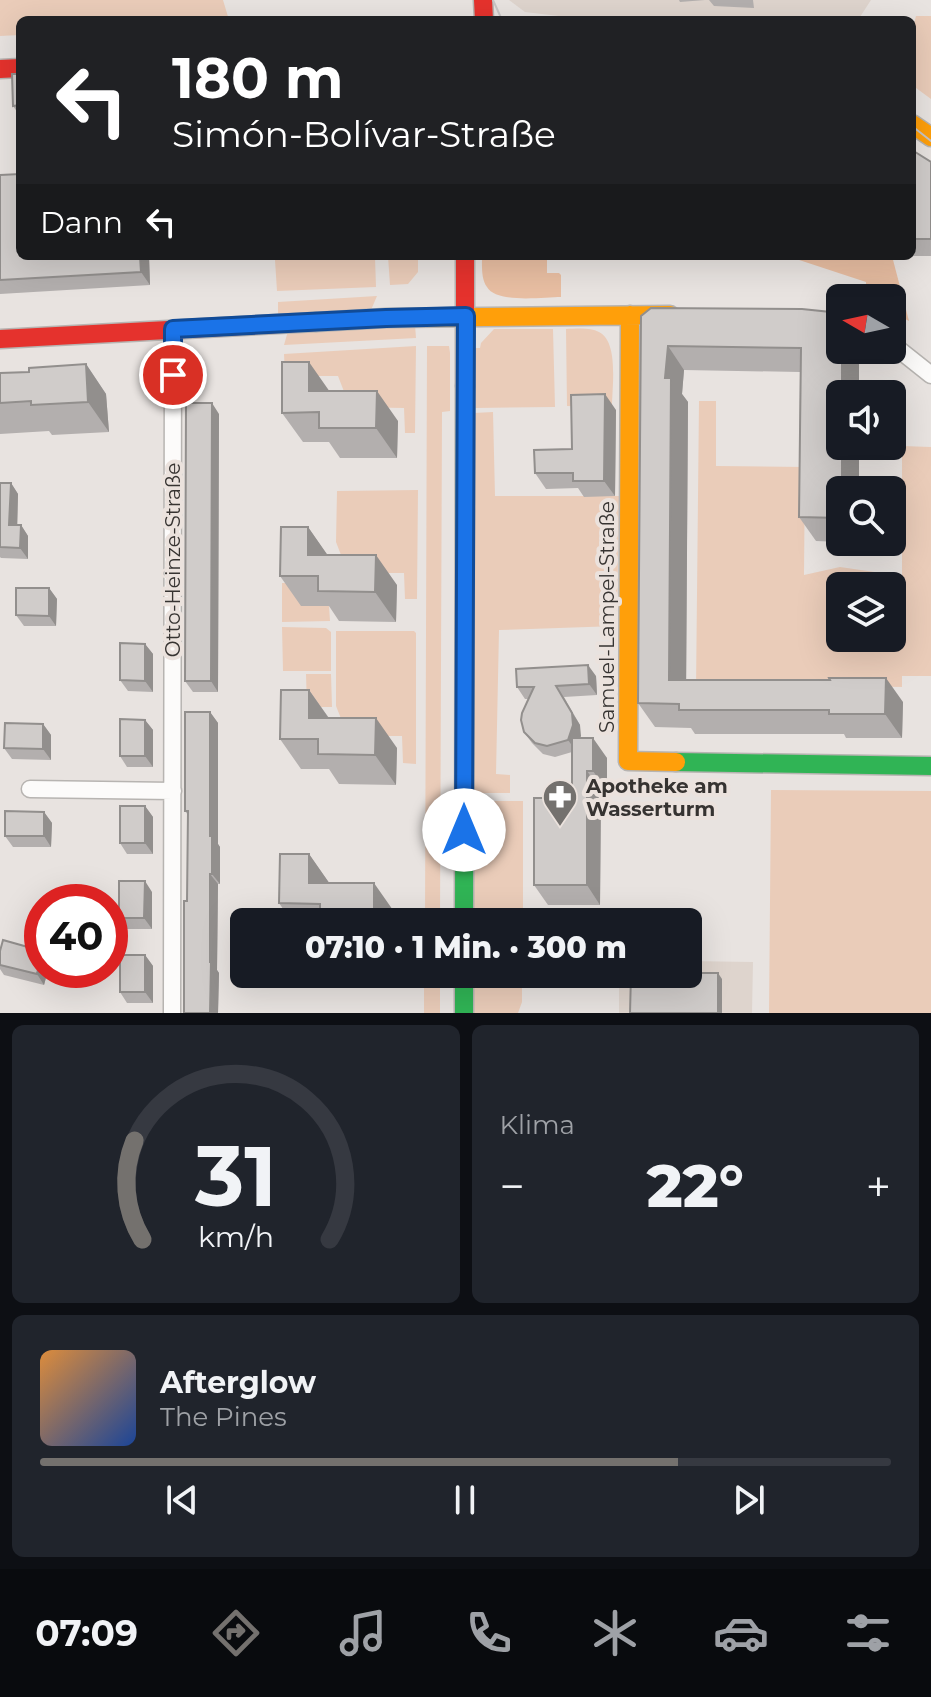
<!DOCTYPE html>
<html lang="de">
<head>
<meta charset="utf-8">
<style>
	body { margin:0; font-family:Montserrat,sans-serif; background:#20242c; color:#f1f3f6; height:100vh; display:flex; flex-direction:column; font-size:30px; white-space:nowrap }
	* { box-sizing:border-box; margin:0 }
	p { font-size:26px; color:#9ea1a6 }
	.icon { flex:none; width:44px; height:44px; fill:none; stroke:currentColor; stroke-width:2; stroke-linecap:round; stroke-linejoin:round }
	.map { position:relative; height:1013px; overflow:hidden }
	.details { display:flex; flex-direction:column; gap:12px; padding:12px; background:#0d0f14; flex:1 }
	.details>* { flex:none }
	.top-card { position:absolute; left:16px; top:16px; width:900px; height:244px; border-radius:12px; box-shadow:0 8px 32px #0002; background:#202124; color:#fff; overflow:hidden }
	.needle { width:52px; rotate:279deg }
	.controls { position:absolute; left:826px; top:284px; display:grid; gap:16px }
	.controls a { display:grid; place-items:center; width:80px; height:80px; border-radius:12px; background:#171b24; box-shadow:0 8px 32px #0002; font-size:40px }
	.speed { position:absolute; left:24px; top:884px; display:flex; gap:16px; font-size:40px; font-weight:700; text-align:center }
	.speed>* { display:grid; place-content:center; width:104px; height:104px; border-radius:50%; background:#171b24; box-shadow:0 8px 32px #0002; line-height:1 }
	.speed .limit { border:12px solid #d22; background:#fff; color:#111 }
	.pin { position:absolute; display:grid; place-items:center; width:68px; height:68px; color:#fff; margin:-34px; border:4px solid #fff; border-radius:50%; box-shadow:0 2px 8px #0007 }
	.me { position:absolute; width:88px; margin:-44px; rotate:0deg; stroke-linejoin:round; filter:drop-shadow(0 0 6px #0008) }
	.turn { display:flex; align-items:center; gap:28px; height:168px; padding:0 24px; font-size:36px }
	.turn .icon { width:104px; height:104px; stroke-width:2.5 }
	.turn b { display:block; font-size:56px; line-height:68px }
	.then { display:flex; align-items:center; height:76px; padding:0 24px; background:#0003; gap:16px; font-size:30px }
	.big { font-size:60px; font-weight:800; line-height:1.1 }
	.details .card { flex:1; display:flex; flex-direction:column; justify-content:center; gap:12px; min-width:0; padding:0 28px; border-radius:12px; background:#20242c }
	.details .dial { align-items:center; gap:0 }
	.dial svg { height:208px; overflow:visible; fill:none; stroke:#363941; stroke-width:7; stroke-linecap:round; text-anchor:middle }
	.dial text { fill:#f1f3f6; stroke:none }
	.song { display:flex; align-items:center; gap:24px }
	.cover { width:96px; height:96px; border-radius:12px; background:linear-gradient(135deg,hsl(30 70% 55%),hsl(220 70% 35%)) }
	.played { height:8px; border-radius:4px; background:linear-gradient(90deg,#74716e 75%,#363941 75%) }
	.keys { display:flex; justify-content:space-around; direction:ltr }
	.heat { display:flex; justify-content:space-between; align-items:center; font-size:44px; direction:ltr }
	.details .tiles { flex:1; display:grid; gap:12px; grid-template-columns:1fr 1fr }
	.card:last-child { grid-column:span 2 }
	.trip { position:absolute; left:230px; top:908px; width:472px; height:80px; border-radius:12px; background:#171b24; box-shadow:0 8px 32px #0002; font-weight:800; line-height:80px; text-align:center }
	.menu { display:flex; height:128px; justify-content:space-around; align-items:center; background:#090b0e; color:#9ea1a6 }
	.menu .icon { width:56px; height:56px }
	.menu .selected { color:#74716e }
	.menu b { font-size:36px; color:#f1f3f6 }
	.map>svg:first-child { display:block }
	.built { fill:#ded4cd }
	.green { fill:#eaccb9; fill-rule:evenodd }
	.forest { fill:#e8bea2 }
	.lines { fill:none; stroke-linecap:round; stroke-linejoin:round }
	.street-casing { stroke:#b7b4b1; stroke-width:19 }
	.fast-casing { stroke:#b7b4b1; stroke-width:21 }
	.slow-casing { stroke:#b7b4b1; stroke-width:21 }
	.jam-casing { stroke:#b7b4b1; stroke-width:21 }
	.street { stroke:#fcfbfa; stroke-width:16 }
	.fast { stroke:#30b455; stroke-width:18 }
	.slow { stroke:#ff9f0a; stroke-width:18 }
	.jam { stroke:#e5322d; stroke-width:18 }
	.tram { stroke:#c7c5c5; stroke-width:2 }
	.wall { fill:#b3afae }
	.shaded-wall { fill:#928f8d }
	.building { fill:#d0ccca; stroke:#928f8d; stroke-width:2 }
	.route-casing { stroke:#114b97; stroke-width:20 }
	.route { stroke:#1a73e8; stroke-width:14 }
	.labels { text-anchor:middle; stroke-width:8; stroke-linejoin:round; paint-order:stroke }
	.street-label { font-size:20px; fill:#363331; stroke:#ebe2dd }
	.poi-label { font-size:20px; font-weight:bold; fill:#363331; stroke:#ebe2dd; text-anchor:start }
</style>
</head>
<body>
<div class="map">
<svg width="931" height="1013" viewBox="0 0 931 1013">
	<rect width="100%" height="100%" fill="#e8e3e0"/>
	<path class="built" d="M509 0H871L858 20H567V17L525 12Z
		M688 961 753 962 752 1013H619V974H688Z"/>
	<path class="green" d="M0 0H223L229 20H20V35L0 36Z
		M916 16H931V99L912 85V31Z
		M348 256 375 257 376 287 277 291 275 260Z
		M388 256H418V272L408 284 390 285Z
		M377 296 371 310 278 314V302Z
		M415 325 416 338 284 345 288 331Z
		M494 329H553L555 407 475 408V348H480L481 343Z
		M566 329C576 329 590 327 599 332 619 342 612 387 612 407L567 406Z
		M416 346 415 433H405L404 408 350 407 338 376H285L284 354Z
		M427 346H449L450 353V411L442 412 440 922H425Z
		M699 401H716V466L805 467 804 575 840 567 902 576V446L931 447V676H902V687L845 686 696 690ZM840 586H892V638H840Z
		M493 412 495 496H619L617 626 499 630 496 774 510 775V793H473L474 413Z
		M418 490 417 599H405L404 573H348L336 542 337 491Z
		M282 583H301L302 606H329L330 621 282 622Z
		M282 627 326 628 331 632V671H283Z
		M336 631H414L416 633V764L403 763 402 736H348L336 706Z
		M306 674H331L332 707H307Z
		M771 790 931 791V1013H769Z
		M474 801H523V922H473Z
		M424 974H440V1013H424Z
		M472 974H522V1002L518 1013H472Z"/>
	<path class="forest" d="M482 256H547V273H559L561 275V297C544 297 497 304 487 287 481 279 482 266 482 256Z
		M787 256H892L909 321 892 312V298H866V282Z"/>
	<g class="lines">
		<defs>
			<path id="street" d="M892 344 931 375
				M30 789 173 791
				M172 1013 173 329"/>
			<path id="fast" d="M676 762 931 766
				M464 922 465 386
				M464 974V1013"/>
			<path id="slow" d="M912 124 931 137
				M630 315 628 761 676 762
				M316 322 386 318 670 315"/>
			<path id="jam" d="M483 0 484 20
				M0 69 20 68
				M0 339 316 322
				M465 386V256"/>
		</defs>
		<use href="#street" class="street-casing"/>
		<use href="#fast" class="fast-casing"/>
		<use href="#slow" class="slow-casing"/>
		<use href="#jam" class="jam-casing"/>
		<use href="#street" class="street"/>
		<use href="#fast" class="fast"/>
		<use href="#slow" class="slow"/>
		<use href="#jam" class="jam"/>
		<path class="tram" d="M493 0 502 20
			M912 126 931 141"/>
	</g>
	<path class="wall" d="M679 0H705L680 2Z
		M709 0H753L754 8 714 6Z
		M20 74V116L13 106Z
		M912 150 931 162V256H914L912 252Z
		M0 175 20 256H149L150 285 0 294Z
		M802 309 859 446V490H840V542L816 541 799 517 800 372 684 370 682 394 688 402 686 680 903 702 902 738H846L844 734H695L691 728 655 727 638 703 641 316Z
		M86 364 106 394 109 432 52 435 49 431 0 434V373L29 372Z
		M329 391 398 421 397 458H340L329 442H303L282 413Z
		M616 410 615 496 584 497 578 488 546 489 535 473 572 449Z
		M219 414 218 692H193L185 681Z
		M0 483H11L18 494 17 525H21L28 536V559L1 558 0 557Z
		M308 527 327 555 397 585 396 622 339 621 329 606H301L280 576Z
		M49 588 57 599 56 626H24L16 615Z
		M145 644 153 654V692L128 691 120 680Z
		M596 676 597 695 564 697 580 725V738L607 758V791H601L600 905H548L534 885 572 798V752L555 757 543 754 532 743 524 732 528 699H525L517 687Z
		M309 690 329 718 397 748 396 785 339 784 329 769H301L280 739Z
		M210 712 218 723V844L220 847V884H218L217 970 219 973 218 1013 187 901 188 815 185 811Z
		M145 720 153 730V767H127L120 756Z
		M43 724 51 735V760L12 759 4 748Z
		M145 806 153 817V854H127L120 843Z
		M44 812 52 823 51 847H13L5 836Z
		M309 854 329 883 395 913V922H292L279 903Z
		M152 892V929H127L119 918Z
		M0 951 42 970H48L44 985 4 975 0 969Z
		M145 955 153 966V1003H127L120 992Z"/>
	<path class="shaded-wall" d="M140 256H149L150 285 141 272Z
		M668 346 684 370 682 394 688 402 686 704 669 680 665 378Z
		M842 350H859V394H842Z
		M309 362 330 392 309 391Z
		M86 364 106 394 109 432 88 402Z
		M377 391 398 421 397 458 376 428Z
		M605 394 616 410 615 496 604 481Z
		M212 403 219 414 218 692 211 681Z
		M842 446H859V490H842Z
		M11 483 18 494 17 536 9 525Z
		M21 525 28 536V559L20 548Z
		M308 527 329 557 308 555Z
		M376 555 397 585 396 622 375 592Z
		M49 588 57 599 56 626 49 616Z
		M145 644 153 654V692L145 681Z
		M588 665 596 676 597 695 589 684Z
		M886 678 903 702 902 738 885 714Z
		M556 686 580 725 581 736 576 751 568 740Z
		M309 690 330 720 309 718Z
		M210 712 218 723V844L220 847V884L212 874 210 836Z
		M376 718 397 748 396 785 375 755Z
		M145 720 153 730V767L145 756Z
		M43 724 51 735V760L43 749Z
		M593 738 607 758V791L593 771Z
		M587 771 601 791 600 905 587 885Z
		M145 806 153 817V854L145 843Z
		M44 812 52 823 51 847 44 836Z
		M309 854 330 884 309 883Z
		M210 874 218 884 217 970 219 973 218 1013H210Z
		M145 881 152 892V929L144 918Z
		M374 883 395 913V922H376L374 919Z
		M42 953V970H48L44 985 37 974Z
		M145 955 153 966V1003L145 992Z
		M718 973 722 979V1013H718Z"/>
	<path class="building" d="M12 74H20V105L13 106Z
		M912 150 931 162V239H912Z
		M20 174V256H140L141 272 0 280V175Z
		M651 308 802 309 840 313V350H842V394H840V446H842V490H840V518L799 517 801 348 668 346 665 378H671L669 680H830L829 678H886L885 714H829V710H679V704L638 703 641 316Z
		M282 362H309V391H377L376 428H319V412L282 413Z
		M86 364 88 402 31 405V401L0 403V373L29 372V368Z
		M605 394 604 481H573V473H535L534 450 572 449 571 395Z
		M186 403H212L211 681H185Z
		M0 483H11L9 525H21L20 548 0 547Z
		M281 527H308V555H376L375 592 318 591V576H280Z
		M16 588H49V616L16 615Z
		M120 643 145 644V681L120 680Z
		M588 665 589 684 556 686 572 713 573 725 568 740 547 746 535 743 524 732 521 720 522 713 534 687H517L516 669Z
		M281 690H309V718H376L375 755 318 754V739H280Z
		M185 712H210V836H212V874H210V962H211L210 1013H184V901H187L188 811H185Z
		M120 719 145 720V756H120Z
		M5 723 43 724V749L4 748Z
		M572 738H593V771H587V885H534V798H572Z
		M120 806H145V843H120Z
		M5 811 44 812V836H5Z
		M280 854H309V883H374V919H320V904L279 903Z
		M119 881H145L144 918H119Z
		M3 940 42 951 37 974 0 965V951Z
		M120 955H145V992H120Z
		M688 973H718V1013H630L631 974H688Z"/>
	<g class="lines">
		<defs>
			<path id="route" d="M173 375V329L386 318 466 316 464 830"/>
		</defs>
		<use href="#route" class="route-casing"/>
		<use href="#route" class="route"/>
	</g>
	<defs>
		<symbol id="pharmacy-pin" viewBox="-11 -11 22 30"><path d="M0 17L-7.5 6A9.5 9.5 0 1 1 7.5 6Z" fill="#74716e" stroke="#ebe2dd"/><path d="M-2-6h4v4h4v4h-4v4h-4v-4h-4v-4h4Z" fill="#fff"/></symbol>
	</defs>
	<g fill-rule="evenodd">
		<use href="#pharmacy-pin" x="540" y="777" width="40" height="54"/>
	</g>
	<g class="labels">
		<g class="street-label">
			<text transform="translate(173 560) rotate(-90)" y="7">Otto-Heinze-Straße</text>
			<text transform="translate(607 617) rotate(-90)" y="7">Samuel-Lampel-Straße</text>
		</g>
		<g class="poi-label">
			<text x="586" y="793">Apotheke am<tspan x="586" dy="23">Wasserturm</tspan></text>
		</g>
	</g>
</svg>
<div class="controls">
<a><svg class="needle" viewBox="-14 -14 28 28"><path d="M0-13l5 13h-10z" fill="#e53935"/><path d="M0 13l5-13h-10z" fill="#9ea1a6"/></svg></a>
<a><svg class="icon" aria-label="sound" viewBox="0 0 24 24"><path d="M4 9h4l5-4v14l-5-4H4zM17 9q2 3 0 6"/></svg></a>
<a><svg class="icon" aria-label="search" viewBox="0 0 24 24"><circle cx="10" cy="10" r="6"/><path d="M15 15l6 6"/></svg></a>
<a><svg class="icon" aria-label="layers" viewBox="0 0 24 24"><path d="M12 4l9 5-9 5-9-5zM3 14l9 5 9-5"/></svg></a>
</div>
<div class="speed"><div class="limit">40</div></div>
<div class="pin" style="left:173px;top:375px;background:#d93025"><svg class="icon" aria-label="arrive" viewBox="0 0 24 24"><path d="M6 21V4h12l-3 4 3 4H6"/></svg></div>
<svg class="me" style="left:464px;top:830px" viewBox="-20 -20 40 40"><circle r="19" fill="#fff"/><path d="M0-13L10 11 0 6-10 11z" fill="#1a73e8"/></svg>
<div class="trip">07:10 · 1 Min. · 300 m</div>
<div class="top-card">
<div class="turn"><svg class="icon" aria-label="left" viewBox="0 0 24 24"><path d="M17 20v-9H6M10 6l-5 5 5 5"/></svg><div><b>180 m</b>Simón-Bolívar-Straße</div></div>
<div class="then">Dann<svg class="icon" aria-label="left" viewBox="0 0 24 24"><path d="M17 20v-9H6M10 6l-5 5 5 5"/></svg></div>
</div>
</div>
<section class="details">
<div class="tiles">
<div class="card dial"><svg viewBox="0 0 100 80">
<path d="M14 69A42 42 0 1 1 86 69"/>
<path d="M14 69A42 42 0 0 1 11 31" stroke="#74716e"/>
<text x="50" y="56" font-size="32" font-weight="700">31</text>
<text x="50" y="72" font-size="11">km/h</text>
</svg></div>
<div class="card"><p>Klima</p>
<div class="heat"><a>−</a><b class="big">22°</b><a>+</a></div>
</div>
<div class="card">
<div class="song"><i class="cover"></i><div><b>Afterglow</b><p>The Pines</p></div></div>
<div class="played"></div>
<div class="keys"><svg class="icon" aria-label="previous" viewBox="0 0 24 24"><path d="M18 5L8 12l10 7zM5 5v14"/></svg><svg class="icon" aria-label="pause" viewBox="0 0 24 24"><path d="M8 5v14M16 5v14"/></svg><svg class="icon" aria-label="next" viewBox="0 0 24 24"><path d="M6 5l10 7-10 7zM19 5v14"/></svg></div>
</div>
</div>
</section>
<nav class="menu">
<b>07:09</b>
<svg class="icon selected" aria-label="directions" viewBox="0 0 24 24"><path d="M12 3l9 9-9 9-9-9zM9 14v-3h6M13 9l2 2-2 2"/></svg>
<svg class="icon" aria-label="music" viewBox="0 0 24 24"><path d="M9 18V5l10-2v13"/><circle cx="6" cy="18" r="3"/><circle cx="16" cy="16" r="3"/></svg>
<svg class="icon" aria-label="phone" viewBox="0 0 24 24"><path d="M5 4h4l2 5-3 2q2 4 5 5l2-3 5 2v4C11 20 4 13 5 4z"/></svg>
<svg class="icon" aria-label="climate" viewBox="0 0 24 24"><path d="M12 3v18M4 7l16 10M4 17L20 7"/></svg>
<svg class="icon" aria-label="car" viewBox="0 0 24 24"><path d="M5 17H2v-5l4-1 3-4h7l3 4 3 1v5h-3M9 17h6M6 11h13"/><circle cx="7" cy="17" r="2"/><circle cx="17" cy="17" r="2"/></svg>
<svg class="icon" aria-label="filters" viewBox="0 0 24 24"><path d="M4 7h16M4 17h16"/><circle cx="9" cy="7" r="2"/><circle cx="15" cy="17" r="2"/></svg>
</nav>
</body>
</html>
